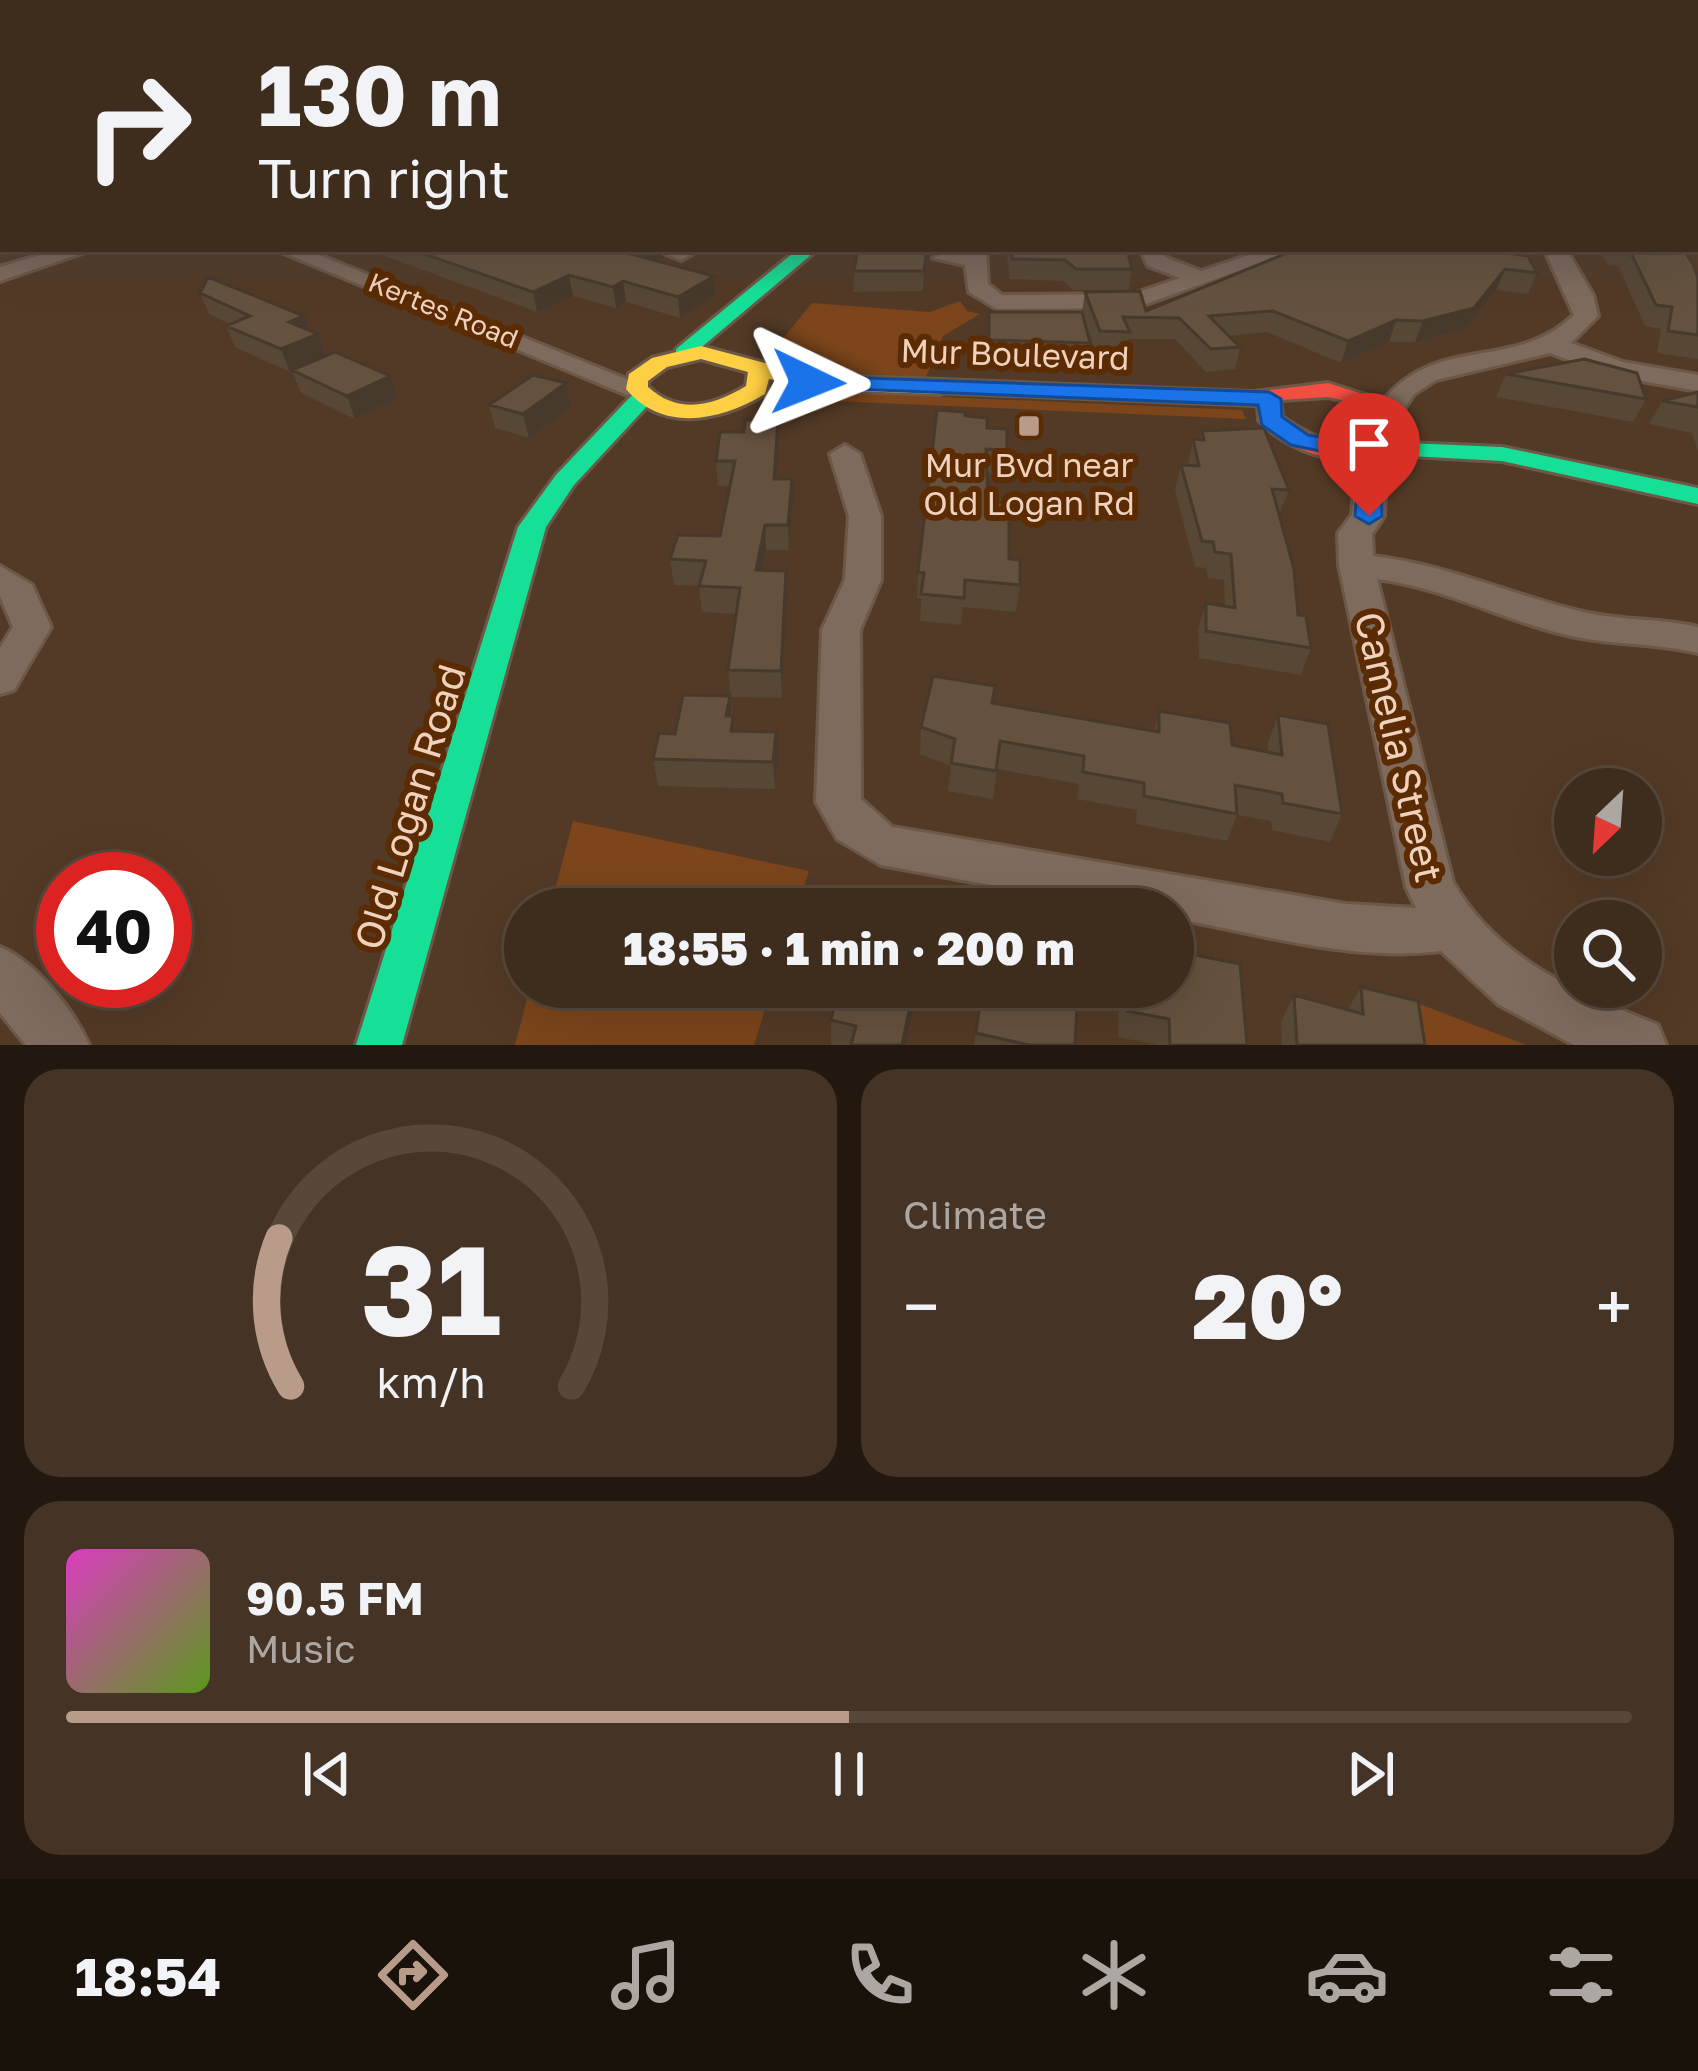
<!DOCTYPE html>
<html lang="en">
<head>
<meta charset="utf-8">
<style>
	body { margin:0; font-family:"Golos Text",sans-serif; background:#453425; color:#f1f3f6; height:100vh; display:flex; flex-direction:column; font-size:45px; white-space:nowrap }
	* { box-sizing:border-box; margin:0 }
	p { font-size:39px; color:#ada7a3 }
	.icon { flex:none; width:66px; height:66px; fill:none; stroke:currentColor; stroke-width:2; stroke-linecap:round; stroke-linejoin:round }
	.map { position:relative; height:1045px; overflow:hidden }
	.details { display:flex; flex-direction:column; gap:24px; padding:24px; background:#22180f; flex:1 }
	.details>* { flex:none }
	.guide { position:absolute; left:0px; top:0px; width:1698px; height:252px; box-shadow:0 12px 48px #0002,0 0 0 3px #57483b; background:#3e2c1c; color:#f1f3f6; overflow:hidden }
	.needle { width:78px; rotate:205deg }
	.controls { position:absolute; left:1554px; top:768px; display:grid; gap:24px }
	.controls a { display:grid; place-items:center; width:108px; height:108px; border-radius:50%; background:#3e2c1c; box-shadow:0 12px 48px #0002,0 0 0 3px #57483b; font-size:60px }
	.speed { position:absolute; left:36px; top:852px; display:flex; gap:24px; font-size:60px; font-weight:700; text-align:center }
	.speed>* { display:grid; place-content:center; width:156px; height:156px; border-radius:50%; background:#3e2c1c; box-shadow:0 12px 48px #0002,0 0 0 3px #57483b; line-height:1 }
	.speed .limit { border:18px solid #d22; background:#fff; color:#111 }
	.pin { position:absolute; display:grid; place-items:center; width:102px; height:102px; color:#fff; margin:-123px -51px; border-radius:50% 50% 50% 0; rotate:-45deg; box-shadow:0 0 12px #0007 }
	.pin .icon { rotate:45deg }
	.me { position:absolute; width:132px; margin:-66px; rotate:92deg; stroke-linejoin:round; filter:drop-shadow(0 0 9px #0008) }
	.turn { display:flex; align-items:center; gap:42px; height:252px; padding:0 60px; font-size:54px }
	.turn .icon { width:156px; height:156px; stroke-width:2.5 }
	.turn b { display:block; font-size:84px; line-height:102px }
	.big { font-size:90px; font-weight:800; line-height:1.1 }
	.details .tile { flex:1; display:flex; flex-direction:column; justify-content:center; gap:18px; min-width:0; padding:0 42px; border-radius:36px; background:#453425 }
	.details .dial { align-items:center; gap:0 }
	.dial svg { height:312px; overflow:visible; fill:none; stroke:#57483b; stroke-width:7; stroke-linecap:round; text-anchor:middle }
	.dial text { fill:#f1f3f6; stroke:none }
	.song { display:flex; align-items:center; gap:36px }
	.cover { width:144px; height:144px; border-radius:18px; background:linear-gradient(135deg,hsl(310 70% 55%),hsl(90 70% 35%)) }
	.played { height:12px; border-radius:6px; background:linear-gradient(90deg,#b89c89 50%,#57483b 50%) }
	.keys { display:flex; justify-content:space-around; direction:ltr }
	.heat { display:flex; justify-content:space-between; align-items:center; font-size:66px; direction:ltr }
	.details .tiles { flex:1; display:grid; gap:24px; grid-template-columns:1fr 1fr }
	.tile:last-child { grid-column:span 2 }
	.trip { position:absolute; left:504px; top:888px; width:690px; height:120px; border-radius:60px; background:#3e2c1c; box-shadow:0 12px 48px #0002,0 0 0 3px #57483b; font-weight:800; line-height:120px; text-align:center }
	.dock { display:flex; height:192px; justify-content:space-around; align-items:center; background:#19120b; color:#ada7a3 }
	.dock .icon { width:84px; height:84px }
	.dock .current { color:#b89c89 }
	.dock b { font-size:54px; color:#f1f3f6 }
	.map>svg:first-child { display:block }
	.green { fill:#7c451b }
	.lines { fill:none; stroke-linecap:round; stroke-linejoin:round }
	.street-casing { stroke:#6d5848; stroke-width:6 }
	.fast-casing { stroke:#6d5848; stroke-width:6 }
	.slow-casing { stroke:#6d5848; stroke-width:6 }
	.jam-casing { stroke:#6d5848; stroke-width:6 }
	.street { fill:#7f6b5e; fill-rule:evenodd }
	.fast { fill:#16e098; fill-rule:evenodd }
	.slow { fill:#ffcf43; fill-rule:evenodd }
	.jam { fill:#f24e42; fill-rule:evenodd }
	.wall { fill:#574735 }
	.shaded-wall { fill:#47392b }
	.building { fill:#65523e; stroke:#47392b; stroke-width:3 }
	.route { fill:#1a73e8; stroke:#114b97; stroke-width:3 }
	.poi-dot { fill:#b89c89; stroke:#5b2c04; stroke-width:4.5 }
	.labels { text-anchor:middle; stroke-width:12; stroke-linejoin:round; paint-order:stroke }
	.far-street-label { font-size:27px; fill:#efd1be; stroke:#5b2c04 }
	.street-label { font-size:33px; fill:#efd1be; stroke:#5b2c04 }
	.poi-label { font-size:33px; fill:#efd1be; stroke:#5b2c04 }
	.near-street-label { font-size:39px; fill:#efd1be; stroke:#5b2c04 }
</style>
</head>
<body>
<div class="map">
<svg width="1698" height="1045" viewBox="0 0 1698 1045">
	<rect width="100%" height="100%" fill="#533a26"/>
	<path class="green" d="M960 301 967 311 980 314 943 336 926 377 813 371 776 347 812 303 930 312Z
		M811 391 1242 410 1246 419 809 400Z
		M573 821 809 871 797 909H550Z
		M530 987H772L754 1045H515Z
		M1399 996 1526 1045H1408Z"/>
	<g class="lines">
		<defs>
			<path id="street" d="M1695 236H1698V248H1695Z
				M60 249H94L0 281V267Z
				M274 249H304L651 389 647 395H627Z
				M654 249H687L692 254 681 260Z
				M986 249 988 284 1002 295 1133 294 1180 278 1148 266 1140 249H1162L1165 257 1201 271 1267 249H1299L1135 308 997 309 969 292 965 265 933 258 944 252Z
				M1544 249H1566L1593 295 1598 316 1571 343 1623 362 1698 375V391L1608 375 1550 353 1436 380 1414 394 1399 417H1379L1375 411C1432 329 1512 375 1574 315Z
				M1372 443 1387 452 1384 516 1372 534 1373 556C1452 566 1505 593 1579 611 1617 621 1659 618 1698 627V653C1657 643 1617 645 1576 637 1508 623 1447 588 1377 579L1453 882C1498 961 1578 992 1658 1025L1666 1045H1574L1498 1004 1441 951C1352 962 1260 934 1173 918V909H1121L881 865 837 839 816 802 822 630 845 580 849 516 830 454 845 445 860 454 881 516V580L860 630 861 799 892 827 1346 904 1416 908 1406 887 1339 565 1338 533 1352 515 1357 452Z
				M0 566 32 585 51 627 14 690 0 694V648L13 627 0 596Z
				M0 947C35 961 74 1010 89 1045H26L0 1013Z"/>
			<path id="fast" d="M798 249H818L690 357H676V349Z
				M642 391 650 393V403L574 485 546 527 402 1045H356L518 527 556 475 634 393Z
				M1383 442 1502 447 1698 488V504L1502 461 1374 454 1371 449Z"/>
			<path id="slow" d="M701 346 810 375 940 380 951 387 940 394 826 390 769 379 765 394C721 421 663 433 626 389L629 374 652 358ZM701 359 748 372 746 386C713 406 679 415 648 387V381L667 367Z"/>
			<path id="jam" d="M940 380 1253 392 1328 383 1388 402 1405 413 1413 436C1374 479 1294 459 1259 420L1258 405 932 392 929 387ZM1328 397 1354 403 1386 421 1389 433C1352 457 1315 440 1282 417L1280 400Z"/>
		</defs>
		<use href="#street" class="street-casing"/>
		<use href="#fast" class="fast-casing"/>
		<use href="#slow" class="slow-casing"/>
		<use href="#jam" class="jam-casing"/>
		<use href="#street" class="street"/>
		<use href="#fast" class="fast"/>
		<use href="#slow" class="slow"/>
		<use href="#jam" class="jam"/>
	</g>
	<path class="wall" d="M1695 143H1698V224L1695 220Z
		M366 249H662L663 257 656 261 715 297 680 318 626 302 616 308 573 296 537 312Z
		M858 249H929L923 291 853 292 854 271Z
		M1006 249H1127L1132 269 1129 290H1073L1063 281 1010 279Z
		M1306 249 1537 273 1528 294 1496 290 1465 329 1415 342H1389L1341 363 1267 332 1229 336 1240 347 1235 369 1206 372 1175 339H1128L1126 354 1096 353 1082 313 1090 343 1087 365 987 362 989 312 1082 313 1085 292 1146 311Z
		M1598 249H1683L1698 278V359L1657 353 1661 329 1645 326 1618 266 1608 265Z
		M200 293 304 316 309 330 318 334 325 356 390 376 397 399 355 419 301 393 292 370 290 372 235 347 226 326 230 324 209 314Z
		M1506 374 1646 399 1633 422 1496 397Z
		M566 383 571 407 529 438 495 428 489 405Z
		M1698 392V451L1692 433 1649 424 1662 401Z
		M965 416 987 428 1007 450 1005 475 987 474 988 501 1020 585 1016 612 963 607 961 625 920 621 921 599 917 598 918 572Z
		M778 420 779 444 777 479 793 504 789 550H766L763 570 786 571 787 597 782 698 731 697 728 670 737 614 702 612 699 586 674 585 670 559 720 536 730 486H718L716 461 744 432Z
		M1202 431 1289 490 1279 515 1298 615 1311 648 1301 675 1199 658 1198 629 1206 603 1225 606 1224 580 1208 578 1206 568 1195 567 1175 490 1181 465H1188L1193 439 1200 440Z
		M730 696 735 731 778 759 775 789 658 786 653 759 675 734Z
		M993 704 1154 731 1159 711 1232 745 1268 752V743L1278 715 1342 814 1330 842 1272 830 1271 821 1237 815 1227 841 1136 824 1137 810 1077 799 1079 784 997 769 993 799 948 791 951 766 920 754 921 727Z
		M1185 953 1247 1045H1157L1118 1037 1119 987H1173Z
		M788 987H918L906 1045H831V1020L833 1012 789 1000Z
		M933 987H1078L1075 1045H974L980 997Z
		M1361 987 1425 1045H1282L1281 1022 1294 995 1348 1009Z"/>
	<path class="shaded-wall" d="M636 249H662L663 257 630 273 627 253Z
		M927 249H929L923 291 924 271Z
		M1505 269 1496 290 1465 329 1415 342 1423 321Z
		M569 275 573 296 537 312 533 292Z
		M714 276 715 297 680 318 678 297Z
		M623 281 626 302 616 308 613 287Z
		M304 316 311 337 318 334 325 356 290 372 281 349 289 322Z
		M1396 320 1389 342 1341 363 1348 341Z
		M390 376 397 399 355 419 347 396Z
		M566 383 571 407 529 438 523 414Z
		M778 420 779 444 775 504 774 479Z
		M792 479 793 504 789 550 788 525Z
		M765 525 766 550 758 596 756 570Z
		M786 571 787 597 782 698 781 671Z
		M730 696 732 721 733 716 736 744 726 716Z
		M776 732 778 759 775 789 773 762Z
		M914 987H918L906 1045H902Z"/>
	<path class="building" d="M1695 143H1698V195L1695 191Z
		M410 249H636L627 253 714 276 678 297 623 281 613 287 569 275 533 292Z
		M858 249H927L924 271H854Z
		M1011 249H1127L1132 269H1076L1065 260 1012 259Z
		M1306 249H1478L1528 256 1537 273 1505 269 1474 308 1423 321 1396 320 1348 341 1273 311 1209 316 1240 347 1211 349 1179 318 1123 317 1130 332 1100 331 1085 292 1140 291 1146 311 1287 253Z
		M1629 249H1683L1693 264 1698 278V335L1668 331 1672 307 1656 305Z
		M208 277 304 316 289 322 318 334 281 349 226 326 250 316 200 293Z
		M989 312H1082L1090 343 989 340Z
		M335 352 390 376 347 396 292 370Z
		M1584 359 1637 373 1646 399 1506 374Z
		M533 375 566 383 523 414 489 405Z
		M1698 392V407L1662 401Z
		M937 410 965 412V416L987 418V428L1007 429V450L986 449 988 501 1009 503V559L1020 560V585L965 580 964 598 921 594 924 573 918 572Z
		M745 420H778L774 479H792L788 525H765L756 570 786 571 781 671 728 670 740 588 699 586 706 561 670 559 678 535 720 536 735 461H716L720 432H744Z
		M1264 428 1289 490 1272 489 1294 569 1298 615 1306 616 1311 648 1206 631V603L1235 608 1231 554 1215 552 1213 542 1202 541 1181 465 1199 466 1193 439 1204 440 1202 431Z
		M933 676 995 686 992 703 1159 732V711L1230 723 1232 745 1282 755 1278 715 1328 724 1342 814 1283 803 1282 794 1235 785 1237 814 1144 796V783L1083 772 1084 756 1000 741 996 771 951 763 955 739 921 727Z
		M683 695 730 696 726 716H733L731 731 776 732 773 762 653 759 659 733 675 734Z
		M881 891 932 903 931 909H877Z
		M1185 953 1240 964 1247 1045H1170L1169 1019 1127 1011V987H1173V962L1185 964Z
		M839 987H914L902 1045H851L856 1026 831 1020Z
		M982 987H1078L1075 1045H1029L976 1033Z
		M1361 987 1418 1001 1425 1045H1297L1294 995 1363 1014Z"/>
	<linearGradient id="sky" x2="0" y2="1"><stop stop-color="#2e2015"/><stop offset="0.49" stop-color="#605552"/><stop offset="1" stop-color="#605552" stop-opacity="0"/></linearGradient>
	<rect width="1698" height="289" fill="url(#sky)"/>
	<path class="route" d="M808 376 1269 392 1281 399 1282 417 1308 435 1381 446 1382 516 1369 524 1355 516 1359 459 1291 445 1262 425 1258 405 800 387V377Z"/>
	<rect class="poi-dot" x="1017" y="414" width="24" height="24" rx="6"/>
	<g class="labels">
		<g class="far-street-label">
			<text transform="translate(443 311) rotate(22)" y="9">Kertes Road</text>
		</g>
		<g class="street-label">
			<text transform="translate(1015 354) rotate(2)" y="12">Mur Boulevard</text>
		</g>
		<g class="poi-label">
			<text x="1029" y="477">Mur Bvd near<tspan x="1029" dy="38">Old Logan Rd</tspan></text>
		</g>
		<g class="near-street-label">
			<text transform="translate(1399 747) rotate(77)" y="14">Camelia Street</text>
			<text transform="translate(410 807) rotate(-73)" y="14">Old Logan Road</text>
		</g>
	</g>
</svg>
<div class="controls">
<a><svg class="needle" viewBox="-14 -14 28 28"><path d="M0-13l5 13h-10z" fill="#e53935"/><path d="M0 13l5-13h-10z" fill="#ada7a3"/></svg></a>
<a><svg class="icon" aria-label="search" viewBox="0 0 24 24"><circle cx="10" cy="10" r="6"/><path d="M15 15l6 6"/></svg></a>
</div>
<div class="speed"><div class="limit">40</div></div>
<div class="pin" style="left:1369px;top:516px;background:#d93025"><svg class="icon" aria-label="arrive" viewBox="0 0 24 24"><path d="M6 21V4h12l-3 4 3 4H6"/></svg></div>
<svg class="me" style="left:808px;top:382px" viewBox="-20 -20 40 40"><path d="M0-17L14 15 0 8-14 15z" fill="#1a73e8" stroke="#fff" stroke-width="4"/></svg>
<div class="trip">18:55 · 1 min · 200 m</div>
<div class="guide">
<div class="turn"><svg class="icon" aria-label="right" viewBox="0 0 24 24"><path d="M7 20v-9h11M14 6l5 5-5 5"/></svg><div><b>130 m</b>Turn right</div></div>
</div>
</div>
<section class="details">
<div class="tiles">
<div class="tile dial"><svg viewBox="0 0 100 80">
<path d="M14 69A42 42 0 1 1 86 69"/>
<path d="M14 69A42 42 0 0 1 11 31" stroke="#b89c89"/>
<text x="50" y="56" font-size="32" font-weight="700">31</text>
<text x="50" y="72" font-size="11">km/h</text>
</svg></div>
<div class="tile"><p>Climate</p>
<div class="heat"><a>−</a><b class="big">20°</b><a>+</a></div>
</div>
<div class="tile">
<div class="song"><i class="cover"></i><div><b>90.5 FM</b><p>Music</p></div></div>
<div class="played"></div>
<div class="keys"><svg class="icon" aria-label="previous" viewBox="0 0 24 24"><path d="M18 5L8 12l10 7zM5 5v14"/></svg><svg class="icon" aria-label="pause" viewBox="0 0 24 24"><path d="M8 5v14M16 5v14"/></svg><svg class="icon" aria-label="next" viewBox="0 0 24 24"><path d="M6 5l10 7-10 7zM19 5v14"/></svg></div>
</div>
</div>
</section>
<nav class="dock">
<b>18:54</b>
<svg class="icon current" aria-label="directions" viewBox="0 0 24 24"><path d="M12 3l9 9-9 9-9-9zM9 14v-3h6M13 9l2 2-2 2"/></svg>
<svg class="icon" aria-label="music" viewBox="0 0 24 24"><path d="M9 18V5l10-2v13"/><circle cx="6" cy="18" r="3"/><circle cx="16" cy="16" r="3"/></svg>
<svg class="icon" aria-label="phone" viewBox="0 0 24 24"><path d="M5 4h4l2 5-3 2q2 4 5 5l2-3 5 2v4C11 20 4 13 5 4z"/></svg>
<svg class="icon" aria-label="climate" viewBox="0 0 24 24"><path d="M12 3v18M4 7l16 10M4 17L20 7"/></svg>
<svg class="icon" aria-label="car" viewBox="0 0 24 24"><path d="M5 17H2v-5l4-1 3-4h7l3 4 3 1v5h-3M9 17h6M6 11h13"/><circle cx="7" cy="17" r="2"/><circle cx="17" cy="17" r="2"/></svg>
<svg class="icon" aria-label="filters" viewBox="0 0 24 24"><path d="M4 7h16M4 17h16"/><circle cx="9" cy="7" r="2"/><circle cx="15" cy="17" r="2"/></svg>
</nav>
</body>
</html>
